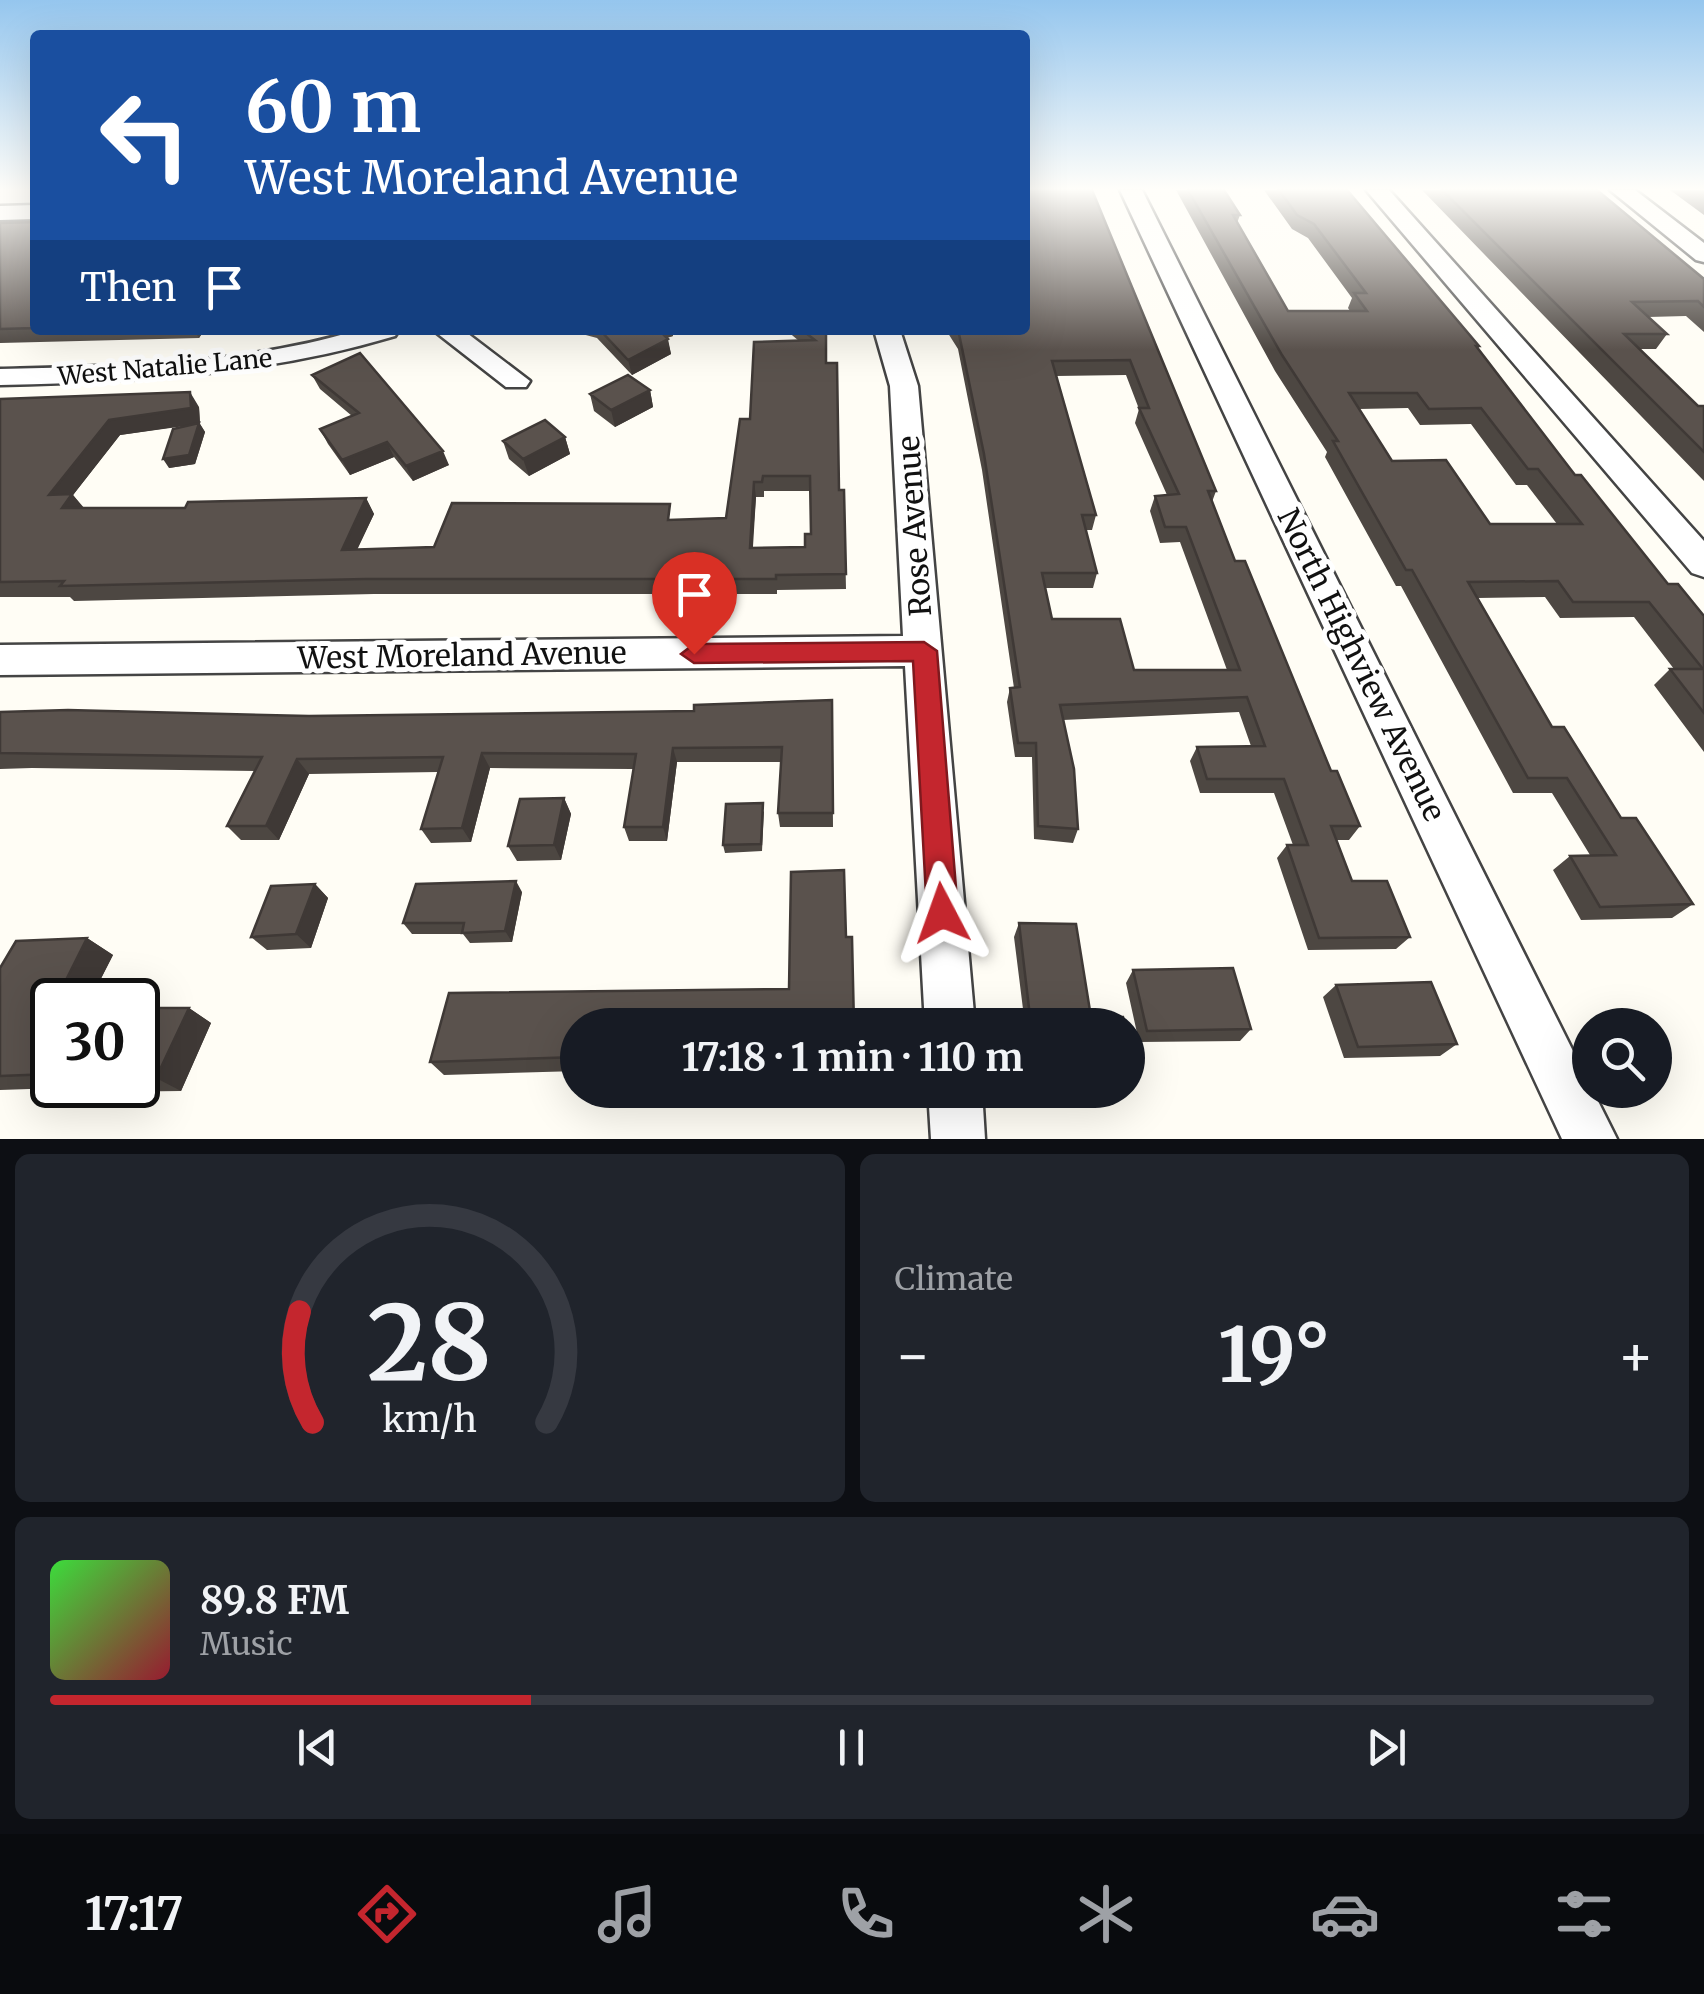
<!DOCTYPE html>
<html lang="en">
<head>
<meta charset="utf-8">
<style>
	body { margin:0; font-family:Merriweather,serif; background:#20242c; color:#f1f3f6; height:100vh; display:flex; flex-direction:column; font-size:38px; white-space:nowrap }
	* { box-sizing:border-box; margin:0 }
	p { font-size:32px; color:#9ea1a6 }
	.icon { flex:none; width:55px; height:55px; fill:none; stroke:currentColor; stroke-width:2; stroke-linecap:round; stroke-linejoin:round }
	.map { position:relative; height:1139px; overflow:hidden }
	.sheet { display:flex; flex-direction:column; gap:15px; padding:15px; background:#0d0f14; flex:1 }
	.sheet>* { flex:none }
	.hud { position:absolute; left:30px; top:30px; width:1000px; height:305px; border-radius:10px; box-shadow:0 10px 40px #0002; background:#1a4fa0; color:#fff; overflow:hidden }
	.fabs { position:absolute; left:1572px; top:1008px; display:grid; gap:20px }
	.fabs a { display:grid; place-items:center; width:100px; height:100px; border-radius:50%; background:#171b24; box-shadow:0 10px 40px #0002; font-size:50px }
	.speed { position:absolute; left:30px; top:978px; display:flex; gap:20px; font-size:50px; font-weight:700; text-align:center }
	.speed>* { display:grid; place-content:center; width:130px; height:130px; border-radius:50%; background:#171b24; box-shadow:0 10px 40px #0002; line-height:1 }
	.speed .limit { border:5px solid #111; border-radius:15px; background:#fff; color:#111 }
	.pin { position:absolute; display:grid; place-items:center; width:85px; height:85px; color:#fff; margin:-102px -42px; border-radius:50% 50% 50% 0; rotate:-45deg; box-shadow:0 0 10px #0007 }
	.pin .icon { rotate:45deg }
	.me { position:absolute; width:110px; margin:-55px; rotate:356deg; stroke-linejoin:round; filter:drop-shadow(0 0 8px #0008) }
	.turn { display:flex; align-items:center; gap:35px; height:210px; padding:0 50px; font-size:45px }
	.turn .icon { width:130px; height:130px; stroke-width:2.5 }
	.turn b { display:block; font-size:70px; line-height:85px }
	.then { display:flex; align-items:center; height:95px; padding:0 50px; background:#0003; gap:20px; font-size:38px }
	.big { font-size:75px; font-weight:700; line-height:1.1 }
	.sheet .widget { flex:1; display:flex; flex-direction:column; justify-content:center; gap:15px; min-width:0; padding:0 35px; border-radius:15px; background:#20242c }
	.sheet .dial { align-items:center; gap:0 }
	.dial svg { height:260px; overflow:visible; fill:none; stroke:#363941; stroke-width:7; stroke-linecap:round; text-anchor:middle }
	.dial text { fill:#f1f3f6; stroke:none }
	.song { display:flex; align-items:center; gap:30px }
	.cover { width:120px; height:120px; border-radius:15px; background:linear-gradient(135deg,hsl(120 70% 55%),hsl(350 70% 35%)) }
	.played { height:10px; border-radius:5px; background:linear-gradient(90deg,#c4262e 30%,#363941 30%) }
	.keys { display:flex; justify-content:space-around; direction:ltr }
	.heat { display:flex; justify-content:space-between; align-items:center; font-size:55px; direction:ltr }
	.sheet .tiles { flex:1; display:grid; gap:15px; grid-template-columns:1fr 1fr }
	.widget:last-child { grid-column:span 2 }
	.trip { position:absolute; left:560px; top:1008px; width:585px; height:100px; border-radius:50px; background:#171b24; box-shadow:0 10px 40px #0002; font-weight:700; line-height:100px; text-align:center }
	.menu { display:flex; height:160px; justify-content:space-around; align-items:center; background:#090b0e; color:#9ea1a6 }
	.menu .icon { width:70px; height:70px }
	.menu .current { color:#c4262e }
	.menu b { font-size:45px; color:#f1f3f6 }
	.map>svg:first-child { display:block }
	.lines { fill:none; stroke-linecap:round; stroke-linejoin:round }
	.minor-casing { stroke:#444; stroke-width:5 }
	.minor { fill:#fff; fill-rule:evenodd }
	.wall { fill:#4d4742; fill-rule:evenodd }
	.shaded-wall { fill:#3f3936 }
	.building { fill:#5a524d; stroke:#3f3936; stroke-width:2.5; fill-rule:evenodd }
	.route { fill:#c4262e; stroke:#7f191e; stroke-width:2.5 }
	.labels { text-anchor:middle; stroke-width:10; stroke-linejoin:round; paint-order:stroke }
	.far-street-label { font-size:25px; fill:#111; stroke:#fff }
	.street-label { font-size:30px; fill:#111; stroke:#fff }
</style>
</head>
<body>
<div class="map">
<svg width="1704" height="1139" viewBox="0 0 1704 1139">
	<rect width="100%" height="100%" fill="#fffdf5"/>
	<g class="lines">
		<defs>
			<path id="minor" d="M1120 190H1142L1617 1139H1562Z
				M1366 190H1389L1704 541V577L1692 573Z
				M1610 190H1635L1704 243V262L1696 260Z
				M35 205V219L0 220V206Z
				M358 330H399L395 336C265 375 135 382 0 385V369C120 366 242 365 358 330Z
				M433 330H463L530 381 526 387H506Z
				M874 330H900L918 386 975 1025H925L905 666 0 675V645L903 636 890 386Z
				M928 1090H982L985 1139H931Z"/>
		</defs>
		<use href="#minor" class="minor-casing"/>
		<use href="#minor" class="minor"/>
	</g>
	<path class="wall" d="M1025 190 1216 491 1212 502 1235 561 1331 771 1360 826 1349 840H1336L1352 881 1410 937 1396 949 1308 950 1277 858 1287 845H1293L1274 793H1200L1190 761 1197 747 1251 746 1239 712 1063 720 1078 829 1073 843 1034 839 1032 757H1015L1007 702 1010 688H1014L982 470 958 349 946 330H1025ZM1126 375 1139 409 1135 423 1167 495 1155 496 1150 511 1160 543 1180 542 1227 670H1134L1052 619 1045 588H1093L1097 573 1086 530H1092L1096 515 1056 376Z
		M1176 190H1224L1240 215 1237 223 1288 311H1350L1348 308 1352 298 1308 238 1292 229 1264 190H1347L1479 346 1478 349 1575 475 1668 584 1704 616V752L1654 685 1670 669H1674L1634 617 1560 618 1545 597 1477 598 1552 727 1621 818 1693 904 1672 918 1581 920 1553 870 1570 856 1590 855 1552 793H1513L1401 586H1396L1325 457 1327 452 1275 371ZM1408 408 1420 425 1471 424 1516 485H1527L1557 524H1490L1392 461 1359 409Z
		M1422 190H1597L1704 279V332L1686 316 1648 317 1667 334 1656 349H1639L1698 406H1704V481Z
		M1670 190H1704V215Z
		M35 222V330H267L203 332 199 338 0 343V223Z
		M567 330H672L673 336 667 338 671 354 632 375 597 338Z
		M786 330H826V363L839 490H844L846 589 777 590V594H374L74 601 70 597H0V399L199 407 200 424 205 432 195 464 169 468 195 424 120 435 73 495 83 508H185L366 498 374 514 357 549 434 547 673 520 726 518 750 419 799 341ZM764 491H810L811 534 805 547 752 548 756 497H764Z
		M312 375 449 465 413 481 394 457 350 475 328 444 320 429 352 416 320 389Z
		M650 390 653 407 615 427 594 411 590 394Z
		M565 437 570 454 529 476 509 459 503 441Z
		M832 700 833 827H780L778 813 781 762H677L667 841H629L624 827 633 769 490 768 471 842 431 843 421 829 438 772 309 774 279 840H241L227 826 255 771 32 768 0 769V712L309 716 694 711Z
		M564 798 571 814 561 860 517 861 508 846Z
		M764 811 762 851 725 853 723 845Z
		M844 870 846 937H852L854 1025H578V1071L444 1075 430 1062 449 993 789 989 791 872Z
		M315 884 328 898 311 948 267 950 251 937Z
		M522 892 512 942 470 943 463 934H412L403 923Z
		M1019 923 1091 1017 1125 1025H1025L1014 937Z
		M87 938 113 955 90 1000H52V1085H138V1008H189L211 1023 181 1091 98 1092 88 1087 0 1090V968Z
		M1133 970 1251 1029 1240 1041 1139 1042 1126 983Z
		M1336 985 1457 1044 1440 1056 1344 1058 1323 997Z"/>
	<path class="shaded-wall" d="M194 330H202L203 332 199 338Z
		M655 330H672L673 336 657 340Z
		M668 339 671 354 632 375 628 360Z
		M650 390 653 407 615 427 611 410Z
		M190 392 199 407 200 424 205 432 195 464 169 468 163 459 199 424 120 435 73 495 85 509 74 523 49 495 109 420Z
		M565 437 570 454 529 476 523 459Z
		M387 442 394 457 350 475 342 460Z
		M443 451 449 465 413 481 406 466Z
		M754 482 756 497 752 563 750 548Z
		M366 498 374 514 350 565 342 550Z
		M673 748 677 762 667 841 663 827Z
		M482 753 490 768 471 842 462 828Z
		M297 759 309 774 279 840 266 826Z
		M564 798 571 814 561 860 554 845Z
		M516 881 522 892 512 942 505 931Z
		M315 884 328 898 311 948 296 934Z
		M87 938 113 955 90 1000H56Z
		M52 1006V1042L38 1034Z
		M189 1008 211 1023 181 1091 156 1078Z"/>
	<path class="building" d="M1025 190H1092L1216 491H1208L1235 561H1245L1331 771H1337L1360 826H1331L1352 881H1387L1410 937 1319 938 1287 845H1308L1284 779H1207L1197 747 1265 746 1247 697 1060 705 1074 769 1078 829 1038 826 1036 743H1018L1010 688 1020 687 984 454 959 334 957 330H1025ZM1130 360 1149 408H1139L1179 494 1155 496 1165 527H1186L1240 670H1134L1120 619H1052L1042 573H1097L1082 515H1096L1052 361Z
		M1188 190H1224L1240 215H1233L1288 311H1367L1354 293H1366L1314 224 1297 215 1279 190H1347L1479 346H1476L1575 475H1581L1668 584H1678L1704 616V713L1670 669H1703L1649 602H1573L1558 581 1468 582 1552 727H1564L1621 818H1636L1693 904 1600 907 1570 856 1616 855 1567 778H1528L1412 570H1406L1333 441H1338L1282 355ZM1349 393H1417L1429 409 1481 408 1528 469H1538L1582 524H1490L1446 460 1392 461Z
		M1442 190H1597L1704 279V307L1698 301 1632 302 1667 334H1624L1698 406H1704V452Z
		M35 222V328L0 329V223Z
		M600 330H659L668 339 628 360Z
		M802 330H826V363H837L839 490H844L846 574 776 575V579H365L60 586 64 581 0 582V399L190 392 191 408 109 420 49 495 72 494 62 508H185L188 502 366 498 342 550 434 547 452 503 670 504 668 520 726 518 740 419H750L754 342 815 340ZM763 476H810L811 534H805V547L750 548 754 482H762Z
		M360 353 443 451 406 466 387 442 342 460 320 429 359 413 312 375Z
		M628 375 650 390 611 410 590 394Z
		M545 420 565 437 523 459 503 441Z
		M199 423 189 455 163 459 173 429Z
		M832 700 833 813H778L782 747 673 748 663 827H624L636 754 482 753 462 828 421 829 443 757 297 759 266 826H227L262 757 0 753V712L68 710 309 716 694 711V705Z
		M564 798 554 845 508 846 520 799Z
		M763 803 761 844 723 845 726 804Z
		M844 870 846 937H852L854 1025H578V1057L430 1062 449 993 789 989 791 872Z
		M516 881 505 931 462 933 464 923H403L416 884Z
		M315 884 296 934 251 937 271 886Z
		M1019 923 1076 924 1091 1017H1123L1125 1025H1031Z
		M87 938 56 1000H52V1006L38 1034H52V1074L0 1076V968L16 941Z
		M1233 968 1251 1029 1147 1031 1133 970Z
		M1431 982 1457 1044 1358 1047 1336 985Z
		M138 1008H189L156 1078H138Z"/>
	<linearGradient id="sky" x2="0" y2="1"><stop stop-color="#95c6ee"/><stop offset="0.54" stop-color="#fffefa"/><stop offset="1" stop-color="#fffefa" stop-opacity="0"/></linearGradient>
	<rect width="1704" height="350" fill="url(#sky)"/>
	<path class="route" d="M924 642 937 651 958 913 953 923 942 928 932 923 927 913 913 661 694 663 681 654 694 644Z"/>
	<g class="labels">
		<g class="far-street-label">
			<text transform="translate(165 367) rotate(-5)" y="9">West Natalie Lane</text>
		</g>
		<g class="street-label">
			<text transform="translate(915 526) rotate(-94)" y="10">Rose Avenue</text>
			<text transform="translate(462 656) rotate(-1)" y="10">West Moreland Avenue</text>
			<text transform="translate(1361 665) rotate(64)" y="10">North Highview Avenue</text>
		</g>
	</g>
</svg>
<div class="fabs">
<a><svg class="icon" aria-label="search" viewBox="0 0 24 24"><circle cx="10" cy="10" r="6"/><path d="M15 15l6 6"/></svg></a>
</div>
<div class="speed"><div class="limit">30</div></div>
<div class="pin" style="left:694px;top:654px;background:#d93025"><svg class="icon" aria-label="arrive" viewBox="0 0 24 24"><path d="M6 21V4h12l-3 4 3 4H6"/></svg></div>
<svg class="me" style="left:942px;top:913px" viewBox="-20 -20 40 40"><path d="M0-17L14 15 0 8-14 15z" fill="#c4262e" stroke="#fff" stroke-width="4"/></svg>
<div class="trip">17:18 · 1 min · 110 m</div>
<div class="hud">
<div class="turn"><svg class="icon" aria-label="left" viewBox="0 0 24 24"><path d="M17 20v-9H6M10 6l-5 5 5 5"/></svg><div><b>60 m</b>West Moreland Avenue</div></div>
<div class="then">Then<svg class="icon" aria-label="arrive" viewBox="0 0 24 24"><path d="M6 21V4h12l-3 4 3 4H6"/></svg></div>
</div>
</div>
<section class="sheet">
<div class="tiles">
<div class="widget dial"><svg viewBox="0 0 100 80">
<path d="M14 69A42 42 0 1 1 86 69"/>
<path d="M14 69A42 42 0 0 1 10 35" stroke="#c4262e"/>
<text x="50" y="56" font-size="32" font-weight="700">28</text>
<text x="50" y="72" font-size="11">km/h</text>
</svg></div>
<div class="widget"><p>Climate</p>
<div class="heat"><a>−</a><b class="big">19°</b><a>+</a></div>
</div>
<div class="widget">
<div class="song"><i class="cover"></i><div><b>89.8 FM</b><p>Music</p></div></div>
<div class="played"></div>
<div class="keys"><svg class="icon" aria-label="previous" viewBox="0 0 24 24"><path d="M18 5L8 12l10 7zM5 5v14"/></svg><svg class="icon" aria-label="pause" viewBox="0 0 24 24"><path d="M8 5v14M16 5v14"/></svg><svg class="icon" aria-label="next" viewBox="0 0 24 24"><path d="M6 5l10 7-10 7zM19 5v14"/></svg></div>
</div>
</div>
</section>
<nav class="menu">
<b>17:17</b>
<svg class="icon current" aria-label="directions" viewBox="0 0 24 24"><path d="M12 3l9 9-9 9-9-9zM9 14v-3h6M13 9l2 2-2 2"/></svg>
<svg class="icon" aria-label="music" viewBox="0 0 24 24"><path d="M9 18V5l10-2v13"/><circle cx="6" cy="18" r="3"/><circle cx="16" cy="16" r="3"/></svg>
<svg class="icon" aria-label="phone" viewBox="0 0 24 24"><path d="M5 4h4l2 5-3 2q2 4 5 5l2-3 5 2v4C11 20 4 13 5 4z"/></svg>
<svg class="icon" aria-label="climate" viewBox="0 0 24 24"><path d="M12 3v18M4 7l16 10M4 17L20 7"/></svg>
<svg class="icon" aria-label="car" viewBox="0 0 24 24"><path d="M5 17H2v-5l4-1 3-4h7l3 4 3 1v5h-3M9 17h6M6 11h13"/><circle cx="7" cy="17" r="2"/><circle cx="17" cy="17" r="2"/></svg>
<svg class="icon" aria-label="filters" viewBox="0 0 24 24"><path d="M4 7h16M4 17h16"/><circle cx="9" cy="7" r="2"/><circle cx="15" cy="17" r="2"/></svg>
</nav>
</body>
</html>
